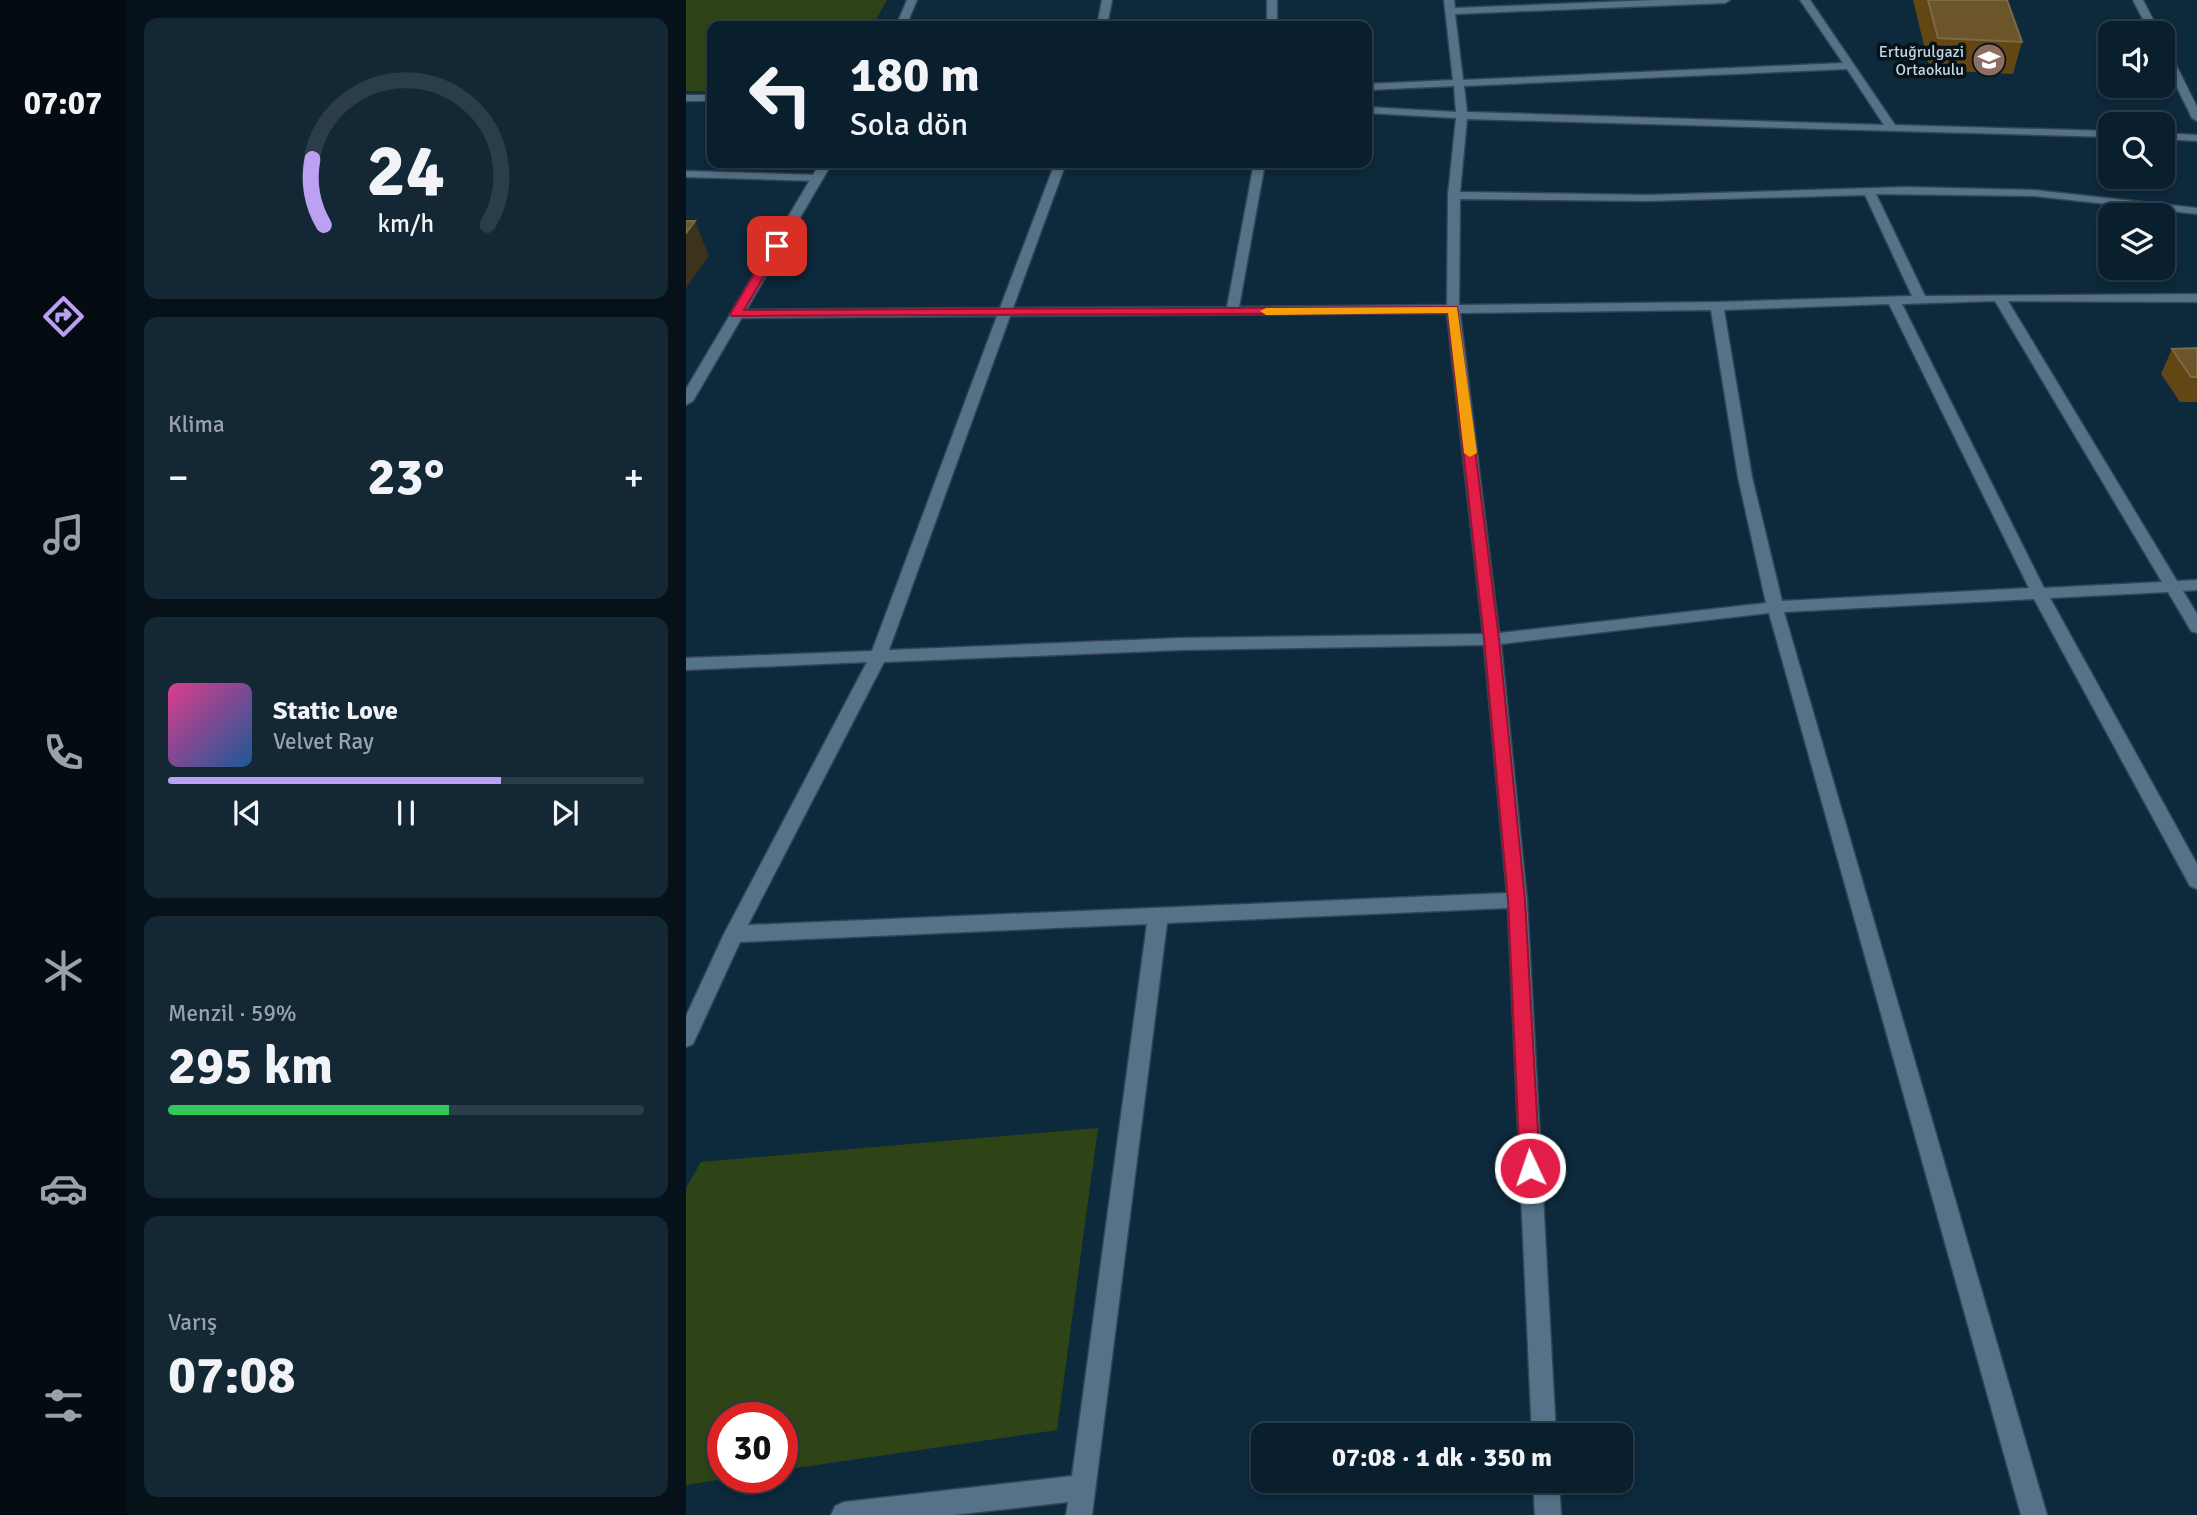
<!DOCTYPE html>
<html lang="tr">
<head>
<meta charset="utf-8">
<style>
	body { margin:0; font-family:Signika,sans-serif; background:#132735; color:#f1f3f6; height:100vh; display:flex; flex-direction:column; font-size:26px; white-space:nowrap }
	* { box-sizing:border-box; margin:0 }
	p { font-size:23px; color:#99a2aa }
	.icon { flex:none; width:38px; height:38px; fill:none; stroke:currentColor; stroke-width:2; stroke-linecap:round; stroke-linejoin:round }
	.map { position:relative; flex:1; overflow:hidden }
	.sheet { display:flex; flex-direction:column; gap:18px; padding:18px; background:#061119; width:560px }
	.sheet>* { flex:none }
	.hud { position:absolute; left:21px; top:21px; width:665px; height:147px; border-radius:14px; box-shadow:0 4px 10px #0003,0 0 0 2px #2a3d49; background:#0a1f2d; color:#f1f3f6; overflow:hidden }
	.tools { position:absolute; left:1412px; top:21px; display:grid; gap:14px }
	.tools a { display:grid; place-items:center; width:77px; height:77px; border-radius:14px; background:#0a1f2d; box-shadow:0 4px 10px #0003,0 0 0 2px #2a3d49; font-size:35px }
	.speed { position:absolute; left:21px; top:1402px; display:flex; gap:14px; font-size:35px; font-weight:700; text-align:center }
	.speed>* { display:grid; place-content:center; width:91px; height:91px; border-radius:50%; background:#0a1f2d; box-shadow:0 4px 10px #0003,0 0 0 2px #2a3d49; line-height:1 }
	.speed .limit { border:10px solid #d22; background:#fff; color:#111 }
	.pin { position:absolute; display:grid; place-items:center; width:60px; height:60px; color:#fff; margin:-30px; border-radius:14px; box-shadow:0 4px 10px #0006 }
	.me { position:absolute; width:77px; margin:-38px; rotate:357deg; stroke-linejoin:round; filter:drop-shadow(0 0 5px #0008) }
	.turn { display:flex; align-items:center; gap:24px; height:147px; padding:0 28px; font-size:32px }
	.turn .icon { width:91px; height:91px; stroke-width:2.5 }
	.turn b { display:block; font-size:49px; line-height:60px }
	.big { font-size:52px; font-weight:700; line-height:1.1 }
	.sheet .tile { flex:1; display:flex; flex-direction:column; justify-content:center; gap:10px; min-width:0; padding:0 24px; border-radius:14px; background:#132735 }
	.sheet .dial { align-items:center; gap:0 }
	.dial svg { height:182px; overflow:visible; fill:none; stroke:#2a3d49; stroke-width:7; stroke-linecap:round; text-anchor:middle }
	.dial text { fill:#f1f3f6; stroke:none }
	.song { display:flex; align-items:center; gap:21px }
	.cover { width:84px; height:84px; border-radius:10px; background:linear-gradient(135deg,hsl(330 70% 55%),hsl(210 70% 35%)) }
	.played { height:7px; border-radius:4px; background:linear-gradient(90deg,#bca0f2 70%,#2a3d49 70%) }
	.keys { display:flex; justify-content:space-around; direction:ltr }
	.heat { display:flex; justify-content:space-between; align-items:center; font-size:38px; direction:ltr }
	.charge { height:10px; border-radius:5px; background:linear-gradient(90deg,#34c759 59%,#2a3d49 0) }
	.trip { position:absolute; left:565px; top:1423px; width:382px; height:70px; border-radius:14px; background:#0a1f2d; box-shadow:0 4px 10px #0003,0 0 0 2px #2a3d49; font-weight:700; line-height:70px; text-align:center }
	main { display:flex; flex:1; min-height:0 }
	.tab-bar { display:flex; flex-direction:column; width:126px; justify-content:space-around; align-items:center; background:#040c12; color:#99a2aa }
	.tab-bar .icon { width:49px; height:49px }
	.tab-bar .current { color:#bca0f2 }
	.tab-bar b { font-size:32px; color:#f1f3f6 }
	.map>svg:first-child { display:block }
	.green { fill:#2f4416 }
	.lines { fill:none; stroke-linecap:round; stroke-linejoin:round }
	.minor-casing { stroke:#334454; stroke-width:3 }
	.tertiary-casing { stroke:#334454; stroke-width:3 }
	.minor { fill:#557288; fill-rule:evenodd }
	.tertiary { fill:#557288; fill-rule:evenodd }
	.wall { fill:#624614 }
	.shaded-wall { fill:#3b341b }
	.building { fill:#6c552b; stroke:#7a6a47; stroke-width:2 }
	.route { fill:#e11d48; stroke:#92132f; stroke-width:2 }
	.slow { fill:#f59e0b }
	.labels { text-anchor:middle; stroke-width:7; stroke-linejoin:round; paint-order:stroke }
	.far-poi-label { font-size:16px; fill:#c6d6e2; stroke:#061119; text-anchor:end }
</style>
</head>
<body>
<main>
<nav class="tab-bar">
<b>07:07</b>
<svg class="icon current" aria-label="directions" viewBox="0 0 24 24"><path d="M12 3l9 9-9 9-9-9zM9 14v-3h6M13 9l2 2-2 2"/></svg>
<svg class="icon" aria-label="music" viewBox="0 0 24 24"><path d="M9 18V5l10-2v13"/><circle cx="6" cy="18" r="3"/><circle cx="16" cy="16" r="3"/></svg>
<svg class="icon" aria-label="phone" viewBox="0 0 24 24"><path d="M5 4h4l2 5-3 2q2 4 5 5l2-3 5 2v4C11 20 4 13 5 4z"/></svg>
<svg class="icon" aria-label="climate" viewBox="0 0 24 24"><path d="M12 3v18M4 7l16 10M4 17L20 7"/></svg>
<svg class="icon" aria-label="car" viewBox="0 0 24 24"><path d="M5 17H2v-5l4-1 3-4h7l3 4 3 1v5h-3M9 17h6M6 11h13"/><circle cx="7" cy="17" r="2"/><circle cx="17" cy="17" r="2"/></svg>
<svg class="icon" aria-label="filters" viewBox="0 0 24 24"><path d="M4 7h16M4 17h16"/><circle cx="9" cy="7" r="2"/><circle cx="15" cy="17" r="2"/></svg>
</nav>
<section class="sheet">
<div class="tile dial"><svg viewBox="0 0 100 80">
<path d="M14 69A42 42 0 1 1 86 69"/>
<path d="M14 69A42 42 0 0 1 9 40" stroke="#bca0f2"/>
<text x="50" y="56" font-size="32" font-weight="700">24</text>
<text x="50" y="72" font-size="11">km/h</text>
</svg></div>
<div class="tile"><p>Klima</p>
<div class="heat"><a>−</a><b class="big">23°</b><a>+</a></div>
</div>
<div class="tile">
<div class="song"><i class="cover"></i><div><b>Static Love</b><p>Velvet Ray</p></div></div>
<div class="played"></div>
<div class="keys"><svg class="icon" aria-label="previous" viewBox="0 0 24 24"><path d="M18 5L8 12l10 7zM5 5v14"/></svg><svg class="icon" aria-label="pause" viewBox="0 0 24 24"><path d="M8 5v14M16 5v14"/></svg><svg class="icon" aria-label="next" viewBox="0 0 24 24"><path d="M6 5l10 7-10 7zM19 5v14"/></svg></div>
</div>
<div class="tile"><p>Menzil · 59%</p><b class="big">295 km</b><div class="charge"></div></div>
<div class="tile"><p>Varış</p><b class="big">07:08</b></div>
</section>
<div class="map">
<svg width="1511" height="1515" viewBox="0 0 1511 1515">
	<rect width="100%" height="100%" fill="#0d293c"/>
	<path class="green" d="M0 0H201L186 26H26V92L0 91Z
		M412 1128 371 1430 96 1470V1418H37V1477H51L0 1485V1188L15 1162Z"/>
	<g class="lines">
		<defs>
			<path id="minor" d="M416 0H426L421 26H411Z
				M581 0H591V26H581Z
				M758 0H768L769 8 969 0H1044L1039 3 769 14 777 80 1157 63 1114 0H1124L1209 125 1424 131V137L781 119 774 192 962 195 1219 187 1348 190 1511 208V214L1348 196 1190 194 1239 296 1511 294V302L1322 301 1491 581 1511 580V590L1497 591 1511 614V633L1505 631 1482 592 1364 598 1511 864V889L1504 886 1348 599 1098 612 1361 1515H1335L1083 613 815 644 841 900 870 1435H846L822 908 481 923 406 1515H380L382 1502 267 1515H145L149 1506 158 1502 386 1476 461 924 54 942 7 1044 0 1047V1016L38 934 181 662 0 670V658L186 651 311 316 50 318 44 314 50 310 314 308 369 163H380L327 308 541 307 568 163H579L553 307 761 305 762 195 770 118 681 113V107L770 112 768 86 681 90V84L767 80ZM1161 69 1198 125 781 112 778 86ZM1179 195 1226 296 1031 302 773 305 774 199 962 201ZM1309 301 1476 582 1358 588 1216 304ZM1203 304 1343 588 1096 601 1066 477 1038 310ZM1025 310 1052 477 1080 603 813 633 774 313ZM761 313 797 634 495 638 203 650 324 316ZM798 645 821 893 62 925 198 662 495 650Z
				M1447 0H1457L1474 33H1464Z
				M1477 46 1482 49 1511 107V121L1506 118 1477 59Z
				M0 95H26V101H0Z
				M1477 133 1511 135V141L1477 139Z
				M0 171 132 175 138 178 132 181 0 177Z
				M847 1480H873L875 1515H849Z"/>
			<path id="tertiary" d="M221 0H231L220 26H210Z
				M134 163H146L7 401 0 405V389Z"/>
		</defs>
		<use href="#minor" class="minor-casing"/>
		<use href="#tertiary" class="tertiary-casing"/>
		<use href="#minor" class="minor"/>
		<use href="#tertiary" class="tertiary"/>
	</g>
	<path class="wall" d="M1227 0H1321L1336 42 1327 74 1244 70Z
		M1511 348V402H1494L1475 374 1486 349Z"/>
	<path class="shaded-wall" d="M9 221 23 256 0 288V233Z"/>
	<path class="building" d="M1242 0H1321L1336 42 1252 38Z
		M0 221H9L0 233Z
		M1511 348V377H1505L1486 349Z"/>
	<path class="route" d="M91 243 96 246 58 310 771 307 813 639 839 900 854 1168 851 1174 844 1177 837 1174 834 1168 822 900 798 639 762 313 46 316 44 314 85 246Z"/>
	<path class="slow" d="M771 307 791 453 784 457 778 453 762 313 580 315 574 311 580 308Z"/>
	<defs>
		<symbol id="school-disc" viewBox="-11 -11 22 22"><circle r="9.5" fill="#8d6e63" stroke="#061119"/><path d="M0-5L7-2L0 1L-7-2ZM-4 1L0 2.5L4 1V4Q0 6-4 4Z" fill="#fff"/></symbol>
	</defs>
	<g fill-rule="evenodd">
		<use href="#school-disc" x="1284" y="41" width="38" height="38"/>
	</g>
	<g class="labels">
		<g class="far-poi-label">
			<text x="1278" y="57">Ertuğrulgazi<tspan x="1278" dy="18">Ortaokulu</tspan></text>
		</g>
	</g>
</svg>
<div class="tools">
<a><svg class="icon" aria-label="sound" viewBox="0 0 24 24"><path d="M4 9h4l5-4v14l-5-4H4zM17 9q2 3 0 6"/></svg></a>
<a><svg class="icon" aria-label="search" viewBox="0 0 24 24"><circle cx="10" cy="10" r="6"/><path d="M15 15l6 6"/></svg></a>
<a><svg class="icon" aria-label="layers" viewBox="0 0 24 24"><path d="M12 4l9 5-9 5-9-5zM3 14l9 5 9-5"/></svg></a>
</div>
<div class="speed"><div class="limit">30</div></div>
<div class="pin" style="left:91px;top:246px;background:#d93025"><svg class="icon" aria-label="arrive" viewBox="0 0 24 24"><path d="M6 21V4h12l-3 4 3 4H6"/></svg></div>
<svg class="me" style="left:844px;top:1168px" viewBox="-20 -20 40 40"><circle r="17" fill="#e11d48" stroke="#fff" stroke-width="3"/><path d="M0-11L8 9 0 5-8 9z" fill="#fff"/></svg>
<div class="trip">07:08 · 1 dk · 350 m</div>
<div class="hud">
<div class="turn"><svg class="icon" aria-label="left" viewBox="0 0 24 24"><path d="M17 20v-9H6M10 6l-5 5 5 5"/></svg><div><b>180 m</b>Sola dön</div></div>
</div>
</div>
</main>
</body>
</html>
